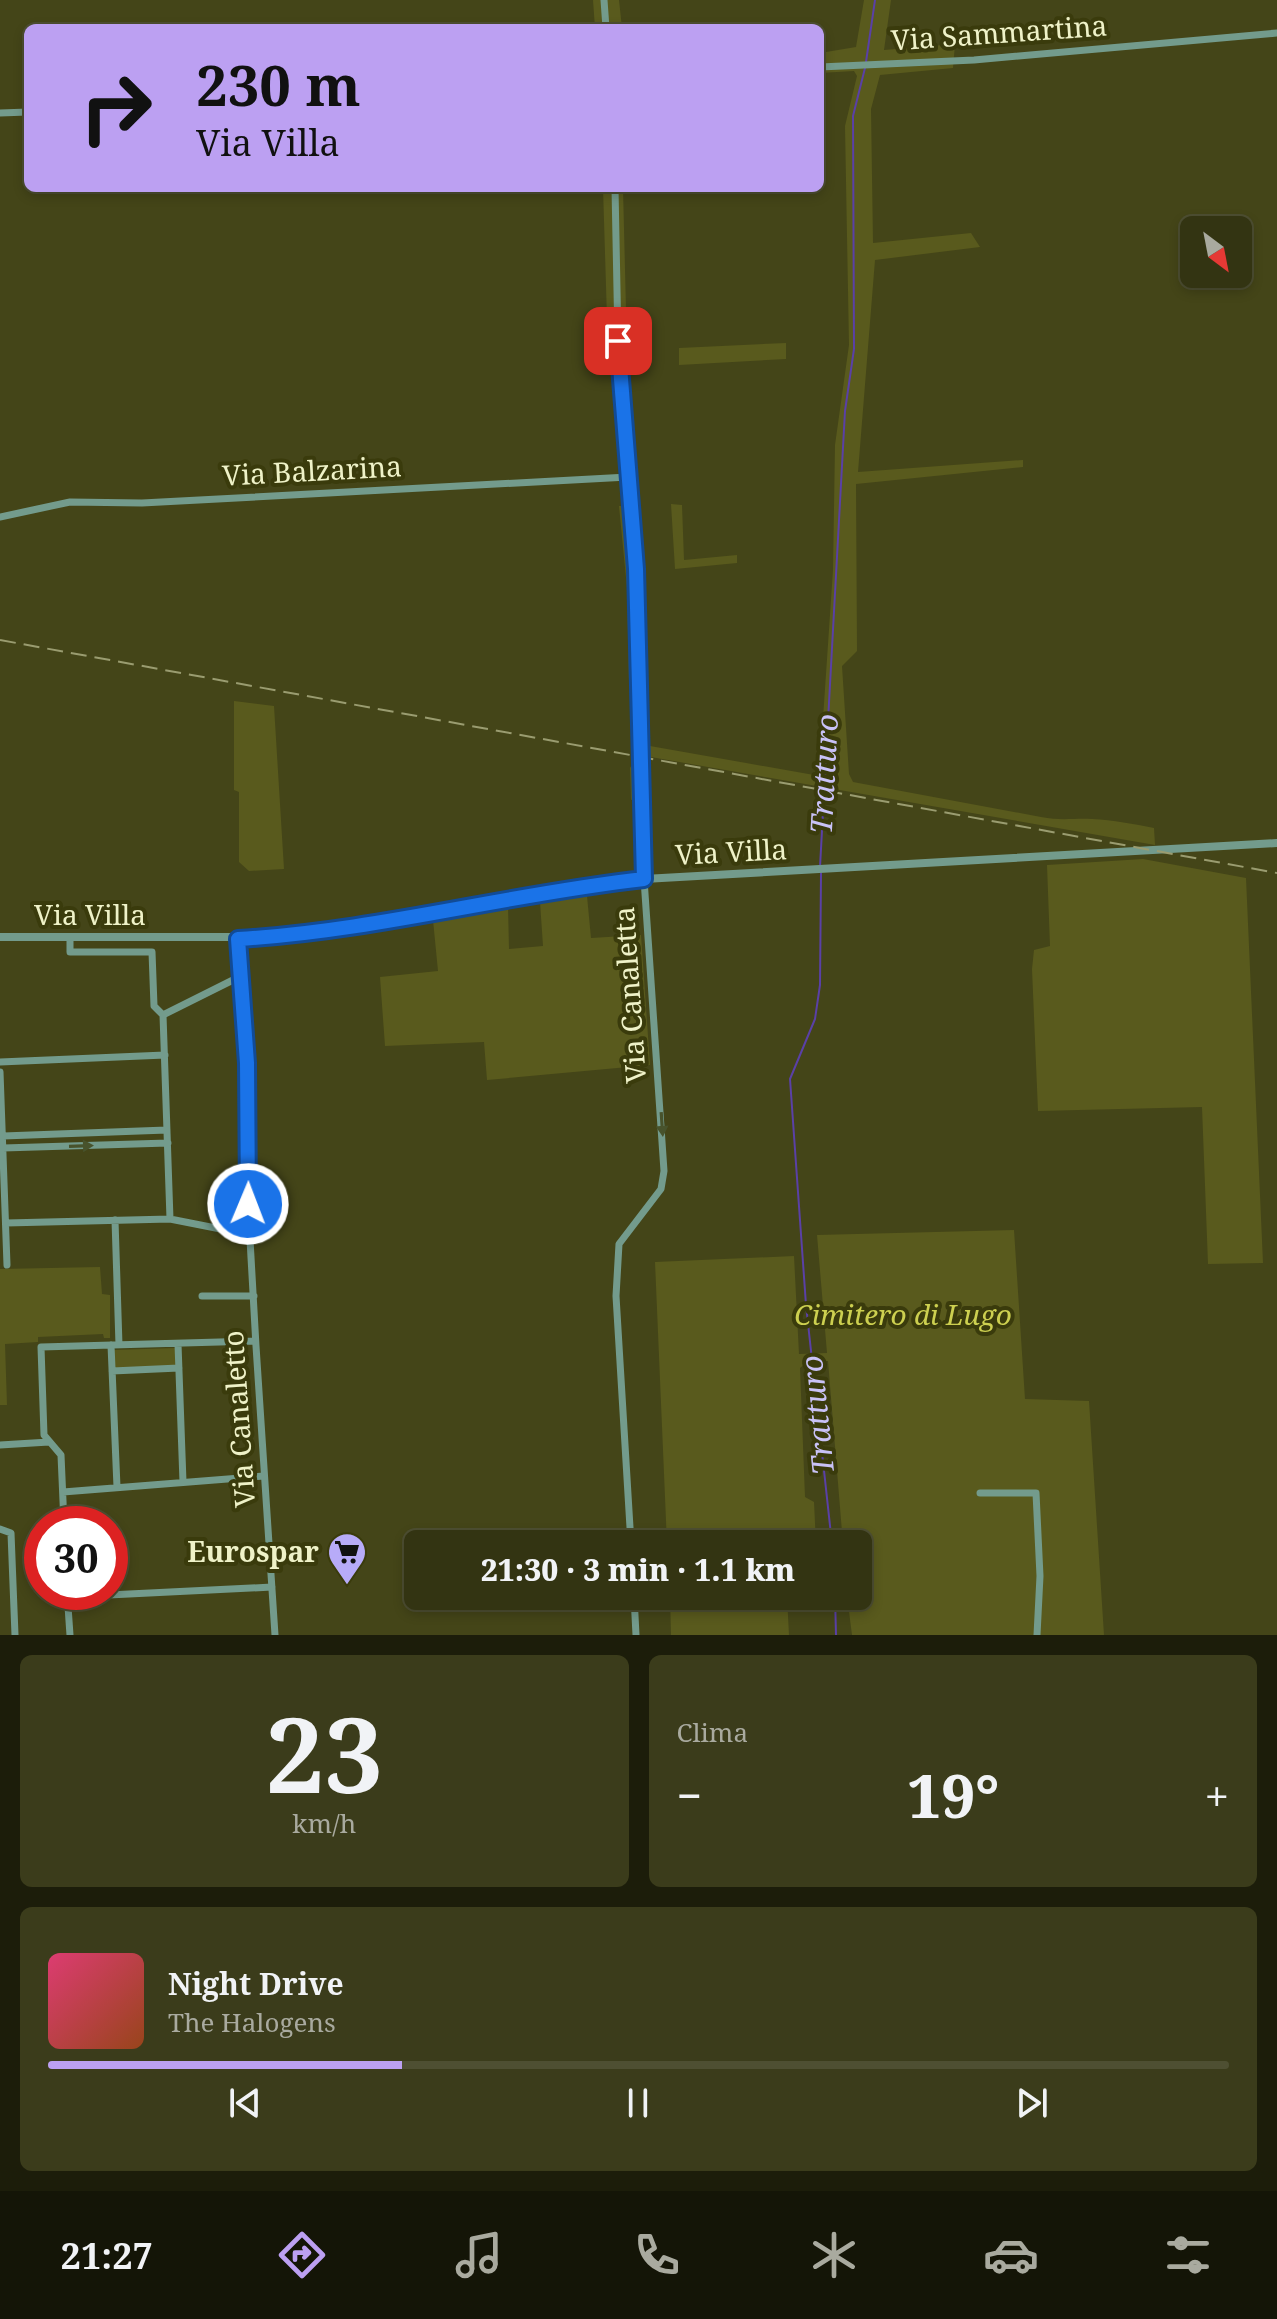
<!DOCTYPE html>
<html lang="it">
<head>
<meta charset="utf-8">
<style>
	body { margin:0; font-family:"Noto Serif",serif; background:#3b3c1b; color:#f1f3f6; height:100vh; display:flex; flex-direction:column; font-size:30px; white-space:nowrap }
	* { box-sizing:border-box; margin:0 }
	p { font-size:26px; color:#a9aa9f }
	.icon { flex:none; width:44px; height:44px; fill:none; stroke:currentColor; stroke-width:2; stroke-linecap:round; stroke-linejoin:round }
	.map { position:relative; height:1635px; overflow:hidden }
	.panel { display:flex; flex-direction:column; gap:20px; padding:20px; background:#1c1d0a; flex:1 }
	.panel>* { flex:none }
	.guide { position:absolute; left:24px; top:24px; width:800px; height:168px; border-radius:12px; box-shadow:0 4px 12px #0003,0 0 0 2px #4e4f32; background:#bca0f2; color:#111; overflow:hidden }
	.needle { width:52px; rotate:148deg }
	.tools { position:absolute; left:1180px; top:216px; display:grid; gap:16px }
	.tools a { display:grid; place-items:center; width:72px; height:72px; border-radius:12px; background:#333412; box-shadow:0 4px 12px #0003,0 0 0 2px #4e4f32; font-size:40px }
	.speed { position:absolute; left:24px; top:1506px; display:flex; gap:16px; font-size:40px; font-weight:700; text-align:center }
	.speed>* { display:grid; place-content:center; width:104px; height:104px; border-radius:50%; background:#333412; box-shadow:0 4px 12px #0003,0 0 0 2px #4e4f32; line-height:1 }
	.speed .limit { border:12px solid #d22; background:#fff; color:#111 }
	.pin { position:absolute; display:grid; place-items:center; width:68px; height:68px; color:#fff; margin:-34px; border-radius:16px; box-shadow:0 4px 12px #0006 }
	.me { position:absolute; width:88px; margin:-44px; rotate:1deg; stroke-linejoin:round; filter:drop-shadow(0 0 6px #0008) }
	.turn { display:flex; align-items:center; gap:28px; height:168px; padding:0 40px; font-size:36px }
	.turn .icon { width:104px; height:104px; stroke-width:2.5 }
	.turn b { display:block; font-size:56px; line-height:68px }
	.big { font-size:60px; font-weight:800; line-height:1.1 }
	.panel .widget { flex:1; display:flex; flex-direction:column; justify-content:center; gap:12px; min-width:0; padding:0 28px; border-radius:12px; background:#3b3c1b }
	.panel .dial { align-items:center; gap:0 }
	.dial b { font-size:104px; line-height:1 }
	.song { display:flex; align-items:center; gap:24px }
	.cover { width:96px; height:96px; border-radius:12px; background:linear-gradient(135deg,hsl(340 70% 55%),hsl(20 70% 35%)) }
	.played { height:8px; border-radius:4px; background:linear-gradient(90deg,#bca0f2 30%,#4e4f32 30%) }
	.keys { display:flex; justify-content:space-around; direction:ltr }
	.heat { display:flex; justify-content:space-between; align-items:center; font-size:44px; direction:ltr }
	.panel .tiles { flex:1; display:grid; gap:20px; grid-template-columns:1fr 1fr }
	.widget:last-child { grid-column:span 2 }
	.trip { position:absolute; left:404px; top:1530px; width:468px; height:80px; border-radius:12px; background:#333412; box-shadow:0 4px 12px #0003,0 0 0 2px #4e4f32; font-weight:800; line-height:80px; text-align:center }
	.tabs { display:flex; height:128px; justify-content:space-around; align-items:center; background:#141507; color:#a9aa9f }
	.tabs .icon { width:56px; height:56px }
	.tabs .on { color:#bca0f2 }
	.tabs b { font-size:36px; color:#f1f3f6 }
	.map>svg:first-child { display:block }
	.green { fill:#595a1d }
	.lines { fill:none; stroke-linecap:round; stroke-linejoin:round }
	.stream { stroke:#5a40a6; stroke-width:2 }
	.minor { stroke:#739b8c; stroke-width:7 }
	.tertiary { stroke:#739b8c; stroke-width:8 }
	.rail { stroke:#9a9c70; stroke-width:2; stroke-dasharray:16 8; stroke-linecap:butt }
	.oneway { fill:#48532c }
	.route-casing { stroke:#114b97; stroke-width:20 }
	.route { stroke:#1a73e8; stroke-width:14 }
	.labels { text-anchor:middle; stroke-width:8; stroke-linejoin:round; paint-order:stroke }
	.street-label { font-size:28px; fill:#eff2c8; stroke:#3a3b0c }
	.park-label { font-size:28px; font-style:italic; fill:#cdd050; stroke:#3a3b0c }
	.poi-label { font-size:28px; font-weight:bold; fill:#eff2c8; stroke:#3a3b0c; text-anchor:end }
	.water-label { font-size:30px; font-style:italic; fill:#c9c2f7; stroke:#3a3b0c }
</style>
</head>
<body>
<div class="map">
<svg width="1277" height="1635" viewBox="0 0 1277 1635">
	<rect width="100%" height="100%" fill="#444518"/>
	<path class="green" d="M593 0H619L622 28H595Z
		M864 0H891L884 50 955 44 953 68 880 75 871 109 873 243 971 233 980 247 875 260 858 472 1023 460V467L856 484 857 651 842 666 849 774 853 782 1041 817C1061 821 1074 818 1092 819 1113 820 1134 824 1154 828L1155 845 645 756 647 795 631 800 630 768 638 754 635 692 629 683 627 588 619 506 635 505 650 746 814 775 820 763 833 570 835 445 849 345 845 126 857 76 854 71 820 73V53L856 47Z
		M603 188H623L627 350 608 351Z
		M786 343V359L679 365V348Z
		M671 504 682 505 684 560 737 555V563L675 569Z
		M234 701 274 706 284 869 249 871 239 862V792L234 790Z
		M1143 859 1246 878 1263 1263 1208 1264 1202 1107 1038 1111 1032 969 1034 950 1050 946 1047 865Z
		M587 896 591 938 641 935 650 1065 487 1080 484 1042 385 1046 380 977 438 971 433 920 508 906 509 949 543 946 540 902Z
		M1014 1230 1025 1399 1089 1401 1104 1635H852L847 1596H858V1544H843L828 1361 807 1362 800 1368 805 1497 814 1502 816 1544H667L655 1262 794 1256 799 1354 827 1353 817 1235Z
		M100 1267 102 1294 110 1295V1338H104L103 1334 38 1337V1342L5 1344 7 1405H0V1269Z
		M175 1348 176 1366 114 1369V1350Z
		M670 1596H787L789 1635H671Z"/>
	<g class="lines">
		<path class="stream" d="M866 62 875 0
			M820 867 845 411 854 349 853 116 865 68
			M821 873 820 985 815 1019 790 1079 806 1305 832 1544
			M835 1596 836 1635"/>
		<path class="minor" d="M604 0 606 28
			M820 67 974 60 1277 33
			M0 113 28 112
			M615 188 618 341 636 569 644 879 664 1171 661 1189 619 1244 616 1296 631 1544
			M0 517 70 502 142 503 628 477
			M70 937V952H152L154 1006 163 1015
			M238 939 247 1063 248 1204 256 1346 275 1635
			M0 1062 165 1055
			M0 1072 7 1265
			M3 1136 167 1130
			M3 1148 168 1143
			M170 1219 163 1015 241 976
			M115 1220 119 1345
			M6 1223 170 1219 251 1235
			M202 1296H254
			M178 1344 183 1482
			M111 1345 117 1487
			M112 1371 179 1368
			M0 1445 49 1442
			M63 1492 264 1476
			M980 1493H1036L1040 1576 1037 1635
			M64 1524 61 1455 44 1435 41 1347 255 1341
			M0 1529 11 1533 15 1635
			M67 1592 70 1635
			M634 1596 636 1635
			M68 1597 272 1587"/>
		<path class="tertiary" d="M0 937H274L376 924 532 894 644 879 1277 843"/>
		<path class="rail" d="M0 640 1277 873"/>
	</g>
	<defs><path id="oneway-solid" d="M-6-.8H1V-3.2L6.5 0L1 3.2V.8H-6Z" transform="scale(2)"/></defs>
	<g class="oneway">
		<use href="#oneway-solid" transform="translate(662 1124) rotate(86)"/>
		<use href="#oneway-solid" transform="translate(81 1146) rotate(-2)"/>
	</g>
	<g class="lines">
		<defs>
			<path id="route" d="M248 1204 247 1063 238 939C375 931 508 894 644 879L636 569 618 341"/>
		</defs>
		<use href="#route" class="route-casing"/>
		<use href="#route" class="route"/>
	</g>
	<defs>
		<symbol id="supermarket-pin" viewBox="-11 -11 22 30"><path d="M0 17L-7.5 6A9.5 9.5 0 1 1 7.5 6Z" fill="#b7abf8" stroke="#3a3b0c"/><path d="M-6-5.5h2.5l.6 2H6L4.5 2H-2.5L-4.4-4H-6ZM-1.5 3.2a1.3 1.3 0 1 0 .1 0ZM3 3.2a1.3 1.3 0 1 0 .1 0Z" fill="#111"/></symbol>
	</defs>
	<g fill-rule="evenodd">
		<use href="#supermarket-pin" x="325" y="1530" width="44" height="60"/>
	</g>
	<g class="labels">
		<g class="street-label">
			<text transform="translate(999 33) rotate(-4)" y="10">Via Sammartina</text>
			<text transform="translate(312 471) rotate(-3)" y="10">Via Balzarina</text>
			<text transform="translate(731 852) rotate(-3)" y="10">Via Villa</text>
			<text x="90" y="925">Via Villa</text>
			<text transform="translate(630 995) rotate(-94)" y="10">Via Canaletta</text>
			<text transform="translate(239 1419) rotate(-94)" y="10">Via Canaletto</text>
		</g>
		<g class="park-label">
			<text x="903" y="1325">Cimitero di Lugo</text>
		</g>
		<g class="poi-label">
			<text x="319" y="1562">Eurospar</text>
		</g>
		<g class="water-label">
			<text transform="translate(825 774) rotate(-87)" y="10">Tratturo</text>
			<text transform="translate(818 1415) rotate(-96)" y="10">Tratturo</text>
		</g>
	</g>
</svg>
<div class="tools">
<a><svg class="needle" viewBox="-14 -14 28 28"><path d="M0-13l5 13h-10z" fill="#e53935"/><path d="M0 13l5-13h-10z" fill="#a9aa9f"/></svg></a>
</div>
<div class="speed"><div class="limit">30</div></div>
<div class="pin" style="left:618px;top:341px;background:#d93025"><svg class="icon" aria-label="arrive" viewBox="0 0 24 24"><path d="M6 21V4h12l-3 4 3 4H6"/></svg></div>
<svg class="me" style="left:248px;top:1204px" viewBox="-20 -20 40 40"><circle r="17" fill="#1a73e8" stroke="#fff" stroke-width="3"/><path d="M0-11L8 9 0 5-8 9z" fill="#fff"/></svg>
<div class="trip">21:30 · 3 min · 1.1 km</div>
<div class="guide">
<div class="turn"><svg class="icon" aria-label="right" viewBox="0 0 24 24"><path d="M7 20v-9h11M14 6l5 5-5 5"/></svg><div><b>230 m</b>Via Villa</div></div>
</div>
</div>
<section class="panel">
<div class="tiles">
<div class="widget dial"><b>23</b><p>km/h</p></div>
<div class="widget"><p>Clima</p>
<div class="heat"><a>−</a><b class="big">19°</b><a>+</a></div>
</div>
<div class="widget">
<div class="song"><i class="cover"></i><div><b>Night Drive</b><p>The Halogens</p></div></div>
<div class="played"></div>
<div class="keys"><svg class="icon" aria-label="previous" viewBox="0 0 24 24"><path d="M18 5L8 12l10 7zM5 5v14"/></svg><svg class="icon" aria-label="pause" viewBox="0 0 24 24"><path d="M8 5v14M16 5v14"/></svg><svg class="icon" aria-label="next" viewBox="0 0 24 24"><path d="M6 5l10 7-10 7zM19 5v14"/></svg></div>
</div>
</div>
</section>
<nav class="tabs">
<b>21:27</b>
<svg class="icon on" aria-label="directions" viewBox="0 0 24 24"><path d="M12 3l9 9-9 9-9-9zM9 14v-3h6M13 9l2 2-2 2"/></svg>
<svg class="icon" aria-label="music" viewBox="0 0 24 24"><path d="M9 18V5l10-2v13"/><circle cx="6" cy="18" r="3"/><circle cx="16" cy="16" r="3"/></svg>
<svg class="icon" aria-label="phone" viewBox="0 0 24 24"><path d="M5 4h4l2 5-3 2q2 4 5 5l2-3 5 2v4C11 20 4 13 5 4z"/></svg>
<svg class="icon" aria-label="climate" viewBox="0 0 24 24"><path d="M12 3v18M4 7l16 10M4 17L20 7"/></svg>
<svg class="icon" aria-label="car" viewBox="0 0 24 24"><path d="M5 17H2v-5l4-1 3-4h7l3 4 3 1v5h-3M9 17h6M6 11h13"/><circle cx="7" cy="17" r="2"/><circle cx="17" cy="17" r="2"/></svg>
<svg class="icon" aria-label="filters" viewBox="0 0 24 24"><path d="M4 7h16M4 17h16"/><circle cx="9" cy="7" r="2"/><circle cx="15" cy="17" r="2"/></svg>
</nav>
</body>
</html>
